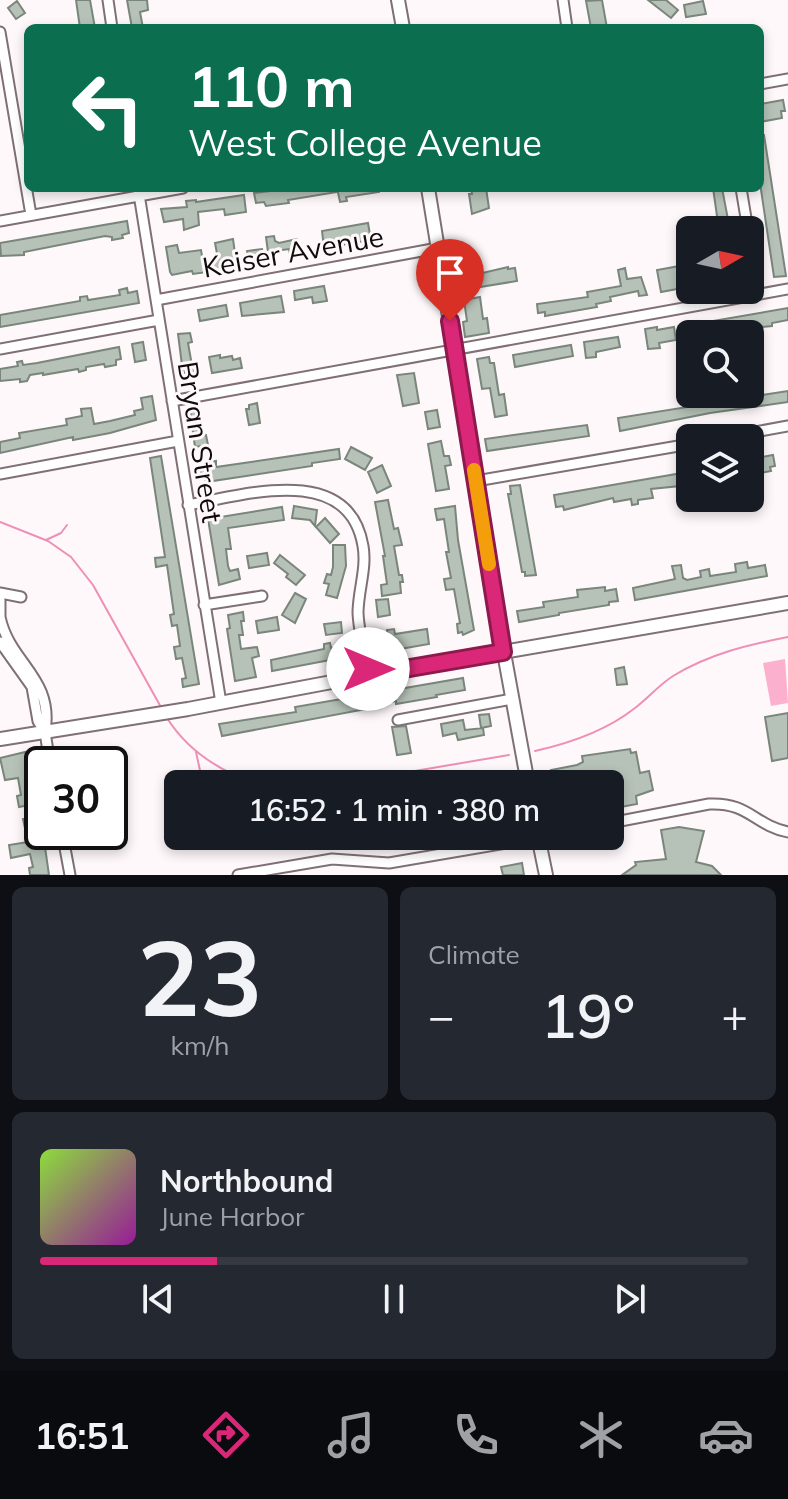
<!DOCTYPE html>
<html lang="en">
<head>
<meta charset="utf-8">
<style>
	body { margin:0; font-family:Mulish,sans-serif; background:#242831; color:#f1f3f6; height:100vh; display:flex; flex-direction:column; font-size:30px; white-space:nowrap }
	* { box-sizing:border-box; margin:0 }
	p { font-size:26px; color:#9ea1a6 }
	.icon { flex:none; width:44px; height:44px; fill:none; stroke:currentColor; stroke-width:2; stroke-linecap:round; stroke-linejoin:round }
	.map { position:relative; height:875px; overflow:hidden }
	.side { display:flex; flex-direction:column; gap:12px; padding:12px; background:#0d0f14; flex:1 }
	.side>* { flex:none }
	.hud { position:absolute; left:24px; top:24px; width:740px; height:168px; border-radius:12px; box-shadow:0 4px 12px #0003; background:#0b6e4f; color:#fff; overflow:hidden }
	.needle { width:52px; rotate:81deg }
	.controls { position:absolute; left:676px; top:216px; display:grid; gap:16px }
	.controls a { display:grid; place-items:center; width:88px; height:88px; border-radius:12px; background:#171b24; box-shadow:0 4px 12px #0003; font-size:40px }
	.speed { position:absolute; left:24px; top:746px; display:flex; gap:16px; font-size:40px; font-weight:700; text-align:center }
	.speed>* { display:grid; place-content:center; width:104px; height:104px; border-radius:50%; background:#171b24; box-shadow:0 4px 12px #0003; line-height:1 }
	.speed .limit { border:4px solid #111; border-radius:12px; background:#fff; color:#111 }
	.pin { position:absolute; display:grid; place-items:center; width:68px; height:68px; color:#fff; margin:-82px -34px; border-radius:50% 50% 50% 0; rotate:-45deg; box-shadow:0 0 8px #0007 }
	.pin .icon { rotate:45deg }
	.me { position:absolute; width:88px; margin:-44px; rotate:90deg; stroke-linejoin:round; filter:drop-shadow(0 0 6px #0008) }
	.turn { display:flex; align-items:center; gap:28px; height:168px; padding:0 32px; font-size:36px }
	.turn .icon { width:104px; height:104px; stroke-width:2.5 }
	.turn b { display:block; font-size:56px; line-height:68px }
	.big { font-size:60px; font-weight:600; line-height:1.1 }
	.side .widget { flex:1; display:flex; flex-direction:column; justify-content:center; gap:12px; min-width:0; padding:0 28px; border-radius:12px; background:#242831 }
	.side .dial { align-items:center; gap:0 }
	.dial b { font-size:104px; line-height:1 }
	.song { display:flex; align-items:center; gap:24px }
	.cover { width:96px; height:96px; border-radius:12px; background:linear-gradient(135deg,hsl(90 70% 55%),hsl(300 70% 35%)) }
	.played { height:8px; border-radius:4px; background:linear-gradient(90deg,#db2777 25%,#363941 25%) }
	.keys { display:flex; justify-content:space-around; direction:ltr }
	.heat { display:flex; justify-content:space-between; align-items:center; font-size:44px; direction:ltr }
	.side .tiles { flex:1; display:grid; gap:12px; grid-template-columns:1fr 1fr }
	.widget:last-child { grid-column:span 2 }
	.trip { position:absolute; left:164px; top:770px; width:460px; height:80px; border-radius:12px; background:#171b24; box-shadow:0 4px 12px #0003; font-weight:600; line-height:80px; text-align:center }
	.tab-bar { display:flex; height:128px; justify-content:space-around; align-items:center; background:#090b0e; color:#9ea1a6 }
	.tab-bar .icon { width:56px; height:56px }
	.tab-bar .on { color:#db2777 }
	.tab-bar b { font-size:36px; color:#f1f3f6 }
	.map>svg:first-child { display:block }
	.green { fill:#fbb1cd }
	.lines { fill:none; stroke-linecap:round; stroke-linejoin:round }
	.stream { stroke:#ee8fb6; stroke-width:2 }
	.building { fill:#b6c2b8; stroke:#7a867c; stroke-width:2 }
	.street-casing { stroke:#7f7075; stroke-width:13 }
	.secondary-casing { stroke:#7f7075; stroke-width:16 }
	.street { stroke:#fff; stroke-width:9 }
	.secondary { stroke:#fff; stroke-width:12 }
	.route-casing { stroke:#8e194d; stroke-width:20 }
	.route { stroke:#db2777; stroke-width:14 }
	.slow { stroke:#f59e0b; stroke-width:14 }
	.labels { text-anchor:middle; stroke-width:6; stroke-linejoin:round; paint-order:stroke }
	.street-label { font-size:28px; fill:#100a0c; stroke:#fef8fa }
</style>
</head>
<body>
<div class="map">
<svg width="788" height="875" viewBox="0 0 788 875">
	<rect width="100%" height="100%" fill="#fef8fa"/>
	<path class="green" d="M785 659 788 703 771 706 763 663Z"/>
	<g class="lines">
		<path class="stream" d="M0 522 48 541 71 557 93 585 162 709
			M46 540 61 533 67 525
			M167 718C188 751 221 772 258 784
			M535 751C571 743 606 731 635 708 648 698 659 685 673 676 709 654 747 645 788 637
			M196 752 201 775 200 782
			M338 784 509 755"/>
	</g>
	<path class="building" d="M76 0H90L95 28H80Z
		M127 0H147L148 10 140 12 143 28H132Z
		M602 0 607 28H591L586 1Z
		M648 0H666L678 10 671 18Z
		M17 1 25 13 16 19 8 8Z
		M703 1 706 14 686 17 684 5Z
		M783 100 785 111H781L782 118 760 122V104Z
		M760 135H764L786 276 774 277 760 183Z
		M294 188H336L337 192 288 200 289 203 266 206 264 202 256 203 254 193Z
		M337 188H379V192L346 197 347 201 340 202Z
		M471 188H486L489 208 472 214 469 194H472Z
		M713 188H722L730 230H719Z
		M244 195 246 212 225 215 224 209 198 212 199 225 184 230 183 219 164 222 161 209 187 207 186 201 196 200V202Z
		M127 221 129 233 122 235 123 238 112 240V237L105 236 24 252V255L1 256 0 243Z
		M368 223 371 240 324 248 322 231Z
		M274 236 275 241 279 243 297 239 299 252 290 254 289 249 268 252 266 237Z
		M233 239 237 268 193 274 192 271 172 275 170 272 166 247 177 245 179 253 201 250 203 262 218 259 215 243Z
		M262 249 264 260 249 263 247 251Z
		M685 265 688 287 661 292 657 270Z
		M508 267V269L515 268 517 281 480 287 478 274Z
		M625 268 627 279 641 277 647 295 639 296 638 291 610 297 611 301 596 304 597 307 545 316V312L538 313 537 304 588 297 587 292 621 286 618 270Z
		M324 286 327 301 313 303 312 297 295 300 294 291Z
		M127 288 128 293 137 291 139 303 0 327V315L80 301V297L87 296 88 300 120 295 119 290Z
		M281 296 284 312 242 316 240 303Z
		M480 297 483 319 487 318 489 333 465 337 463 322 467 321 464 300Z
		M226 305 228 316 200 321 198 310Z
		M788 308V320L772 323V326L740 329V332L731 334H727L726 330 709 332 707 322Z
		M657 327V330L674 327 676 340 659 343 660 348 648 349 645 329Z
		M190 333 192 342 188 343 193 371 183 373 178 334Z
		M618 337 620 347 596 352V357L586 358 584 342Z
		M143 342 146 360 135 362 132 344Z
		M571 345 573 356 515 367 513 355Z
		M119 347 121 359 116 360V365L105 367 104 364 86 367V370L79 372 78 369 43 375V373L30 375 27 381 20 382V379L0 381V369L18 366 17 362 22 361 23 365 37 363Z
		M220 355V358L232 356 233 360 240 358 242 368 212 373 209 357Z
		M489 357 490 363H494L499 395 504 394 507 415 495 417 490 388 482 389 477 359Z
		M414 373 419 403 403 406 397 375Z
		M788 391V402L710 413 620 431 618 418 719 402 718 395 724 394 725 398 734 396 735 399Z
		M152 396 156 420 110 433 73 440V437L0 453V442L20 438 19 433 67 425 66 419 82 416 81 409 91 408 94 424 110 421 135 415 134 411 143 409 141 398Z
		M257 403 260 423 249 425 246 409H249V405Z
		M199 410 203 436 206 435 208 445 195 447 192 425 189 426 188 416H191L190 412Z
		M437 410 440 427 428 429 425 412Z
		M587 425 589 436 487 451 485 439Z
		M441 441 444 456H449L451 465 445 466 449 489 436 491 428 444Z
		M351 447 372 458 365 470 345 459Z
		M339 449 340 459 312 463V466L206 482 204 473H201L200 463 216 461V467Z
		M773 455 775 466 770 467 771 471 751 475 750 459Z
		M161 456 199 684 183 687 182 679 186 678 182 658 176 659 174 647 180 646 177 625 172 626 170 615 174 614 167 565 156 567 155 558 165 557 150 458Z
		M382 465 391 486 377 493 368 472Z
		M688 472 690 485 651 489 653 498 638 500V504L632 505 631 499 614 502 613 498 564 510 563 506 556 507 554 495Z
		M520 485 536 575 525 576V572H522L508 494H511L510 486Z
		M388 500 394 529 398 528 402 545 394 546 399 575H402L403 582H400L401 593 382 596 381 585 387 584 383 556H385L375 502Z
		M294 506 317 510 315 526 310 520 292 518Z
		M455 506 458 540 474 630 463 635 462 632 458 633 457 624 460 623 454 589 446 590 444 579 451 578 446 552H449L444 519 437 520 435 509Z
		M282 507 284 520 228 528 231 549H226L228 566 230 571 238 569 240 579 219 585 208 519Z
		M325 518 339 534 330 543 316 527Z
		M333 545H345L346 566 337 598 326 595 329 584 324 583 327 574 331 575 333 567Z
		M267 553 269 565 249 568 247 556Z
		M280 555 305 575 296 585 286 577 288 574 274 563Z
		M747 562 748 568 765 565 767 576 635 600 633 588 675 579 672 566 681 565 683 578 687 580 701 577 700 571 709 569 710 576 736 572 735 564Z
		M605 587V591L616 589 618 601 609 602V605L559 613V615L519 622 517 611 544 607 543 602 578 597 577 590Z
		M295 593 306 599 295 623 282 615Z
		M388 599 390 615 378 617 376 600Z
		M243 612 244 621H241L243 635H239L241 649 257 647 259 656 252 658 256 677 235 681 227 629 230 628 228 615Z
		M277 617 279 630 258 633 256 621Z
		M341 622 342 633 326 635 324 624Z
		M394 629 395 634 427 629 429 644 383 652 381 639 388 637 387 630Z
		M330 643 331 648 344 646 346 657 272 671 271 660 324 649V644Z
		M624 667 627 684 617 685 615 669Z
		M463 678 465 690 436 695 437 697 396 704V701L377 704V707L222 736 219 724 296 712 295 707Z
		M788 713V758L772 761 765 717Z
		M489 714 491 726 481 728 479 715Z
		M463 720 465 730 483 728 484 735 458 740 456 733 443 736 441 724Z
		M406 726 411 753 397 755 392 727Z
		M630 749 631 753 636 752 640 773 649 771 653 790 636 796 637 804 610 809V784H554L551 770 577 765 583 762 582 756Z
		M25 752 34 804 19 807 17 796 21 795 18 778 5 780 0 758Z
		M35 817 39 848 45 847 49 875H30L29 868 33 867 30 854 11 858 9 845 28 842 23 819Z
		M679 827 704 831 696 862 712 866 721 875H622L636 865 635 862 666 859 661 830Z
		M522 863 524 875H503L501 867Z"/>
	<g class="lines">
		<defs>
			<path id="street" d="M108 0 112 28
				M563 0 567 28
				M0 32 31 215
				M760 84 788 79
				M138 188 221 703
				M741 188 748 230
				M0 221 183 188
				M750 244 758 294
				M156 300 438 248
				M0 349 159 320
				M172 401 788 289
				M722 438 788 426
				M0 474 178 441
				M476 481 690 444
				M188 505C243 495 349 462 363 546 367 568 358 591 358 613 359 634 365 655 369 675
				M0 593 21 597
				M0 600V616
				M204 605 262 596
				M0 617C10 664 54 677 45 732L38 721 32 687 0 642
				M398 720 512 699
				M45 732 50 764
				M610 823 709 804C749 802 754 825 788 832
				M62 832 70 875
				M238 875 332 859 389 863 547 836"/>
			<path id="secondary" d="M398 0 403 28
				M428 188 502 642 528 784
				M0 739 188 709 369 675 788 603
				M538 836 546 875"/>
		</defs>
		<use href="#street" class="street-casing"/>
		<use href="#secondary" class="secondary-casing"/>
		<use href="#street" class="street"/>
		<use href="#secondary" class="secondary"/>
	</g>
	<g class="lines">
		<defs>
			<path id="route" d="M368 669 369 675 503 652 450 321"/>
		</defs>
		<use href="#route" class="route-casing"/>
		<use href="#route" class="route"/>
		<path class="slow" d="M474 470 489 564"/>
	</g>
	<g class="labels">
		<g class="street-label">
			<text transform="translate(293 252) rotate(-10)" y="10">Keiser Avenue</text>
			<text transform="translate(200 442) rotate(81)" y="10">Bryan Street</text>
		</g>
	</g>
</svg>
<div class="controls">
<a><svg class="needle" viewBox="-14 -14 28 28"><path d="M0-13l5 13h-10z" fill="#e53935"/><path d="M0 13l5-13h-10z" fill="#9ea1a6"/></svg></a>
<a><svg class="icon" aria-label="search" viewBox="0 0 24 24"><circle cx="10" cy="10" r="6"/><path d="M15 15l6 6"/></svg></a>
<a><svg class="icon" aria-label="layers" viewBox="0 0 24 24"><path d="M12 4l9 5-9 5-9-5zM3 14l9 5 9-5"/></svg></a>
</div>
<div class="speed"><div class="limit">30</div></div>
<div class="pin" style="left:450px;top:321px;background:#d93025"><svg class="icon" aria-label="arrive" viewBox="0 0 24 24"><path d="M6 21V4h12l-3 4 3 4H6"/></svg></div>
<svg class="me" style="left:368px;top:669px" viewBox="-20 -20 40 40"><circle r="19" fill="#fff"/><path d="M0-13L10 11 0 6-10 11z" fill="#db2777"/></svg>
<div class="trip">16:52 · 1 min · 380 m</div>
<div class="hud">
<div class="turn"><svg class="icon" aria-label="left" viewBox="0 0 24 24"><path d="M17 20v-9H6M10 6l-5 5 5 5"/></svg><div><b>110 m</b>West College Avenue</div></div>
</div>
</div>
<section class="side">
<div class="tiles">
<div class="widget dial"><b>23</b><p>km/h</p></div>
<div class="widget"><p>Climate</p>
<div class="heat"><a>−</a><b class="big">19°</b><a>+</a></div>
</div>
<div class="widget">
<div class="song"><i class="cover"></i><div><b>Northbound</b><p>June Harbor</p></div></div>
<div class="played"></div>
<div class="keys"><svg class="icon" aria-label="previous" viewBox="0 0 24 24"><path d="M18 5L8 12l10 7zM5 5v14"/></svg><svg class="icon" aria-label="pause" viewBox="0 0 24 24"><path d="M8 5v14M16 5v14"/></svg><svg class="icon" aria-label="next" viewBox="0 0 24 24"><path d="M6 5l10 7-10 7zM19 5v14"/></svg></div>
</div>
</div>
</section>
<nav class="tab-bar">
<b>16:51</b>
<svg class="icon on" aria-label="directions" viewBox="0 0 24 24"><path d="M12 3l9 9-9 9-9-9zM9 14v-3h6M13 9l2 2-2 2"/></svg>
<svg class="icon" aria-label="music" viewBox="0 0 24 24"><path d="M9 18V5l10-2v13"/><circle cx="6" cy="18" r="3"/><circle cx="16" cy="16" r="3"/></svg>
<svg class="icon" aria-label="phone" viewBox="0 0 24 24"><path d="M5 4h4l2 5-3 2q2 4 5 5l2-3 5 2v4C11 20 4 13 5 4z"/></svg>
<svg class="icon" aria-label="climate" viewBox="0 0 24 24"><path d="M12 3v18M4 7l16 10M4 17L20 7"/></svg>
<svg class="icon" aria-label="car" viewBox="0 0 24 24"><path d="M5 17H2v-5l4-1 3-4h7l3 4 3 1v5h-3M9 17h6M6 11h13"/><circle cx="7" cy="17" r="2"/><circle cx="17" cy="17" r="2"/></svg>
</nav>
</body>
</html>
